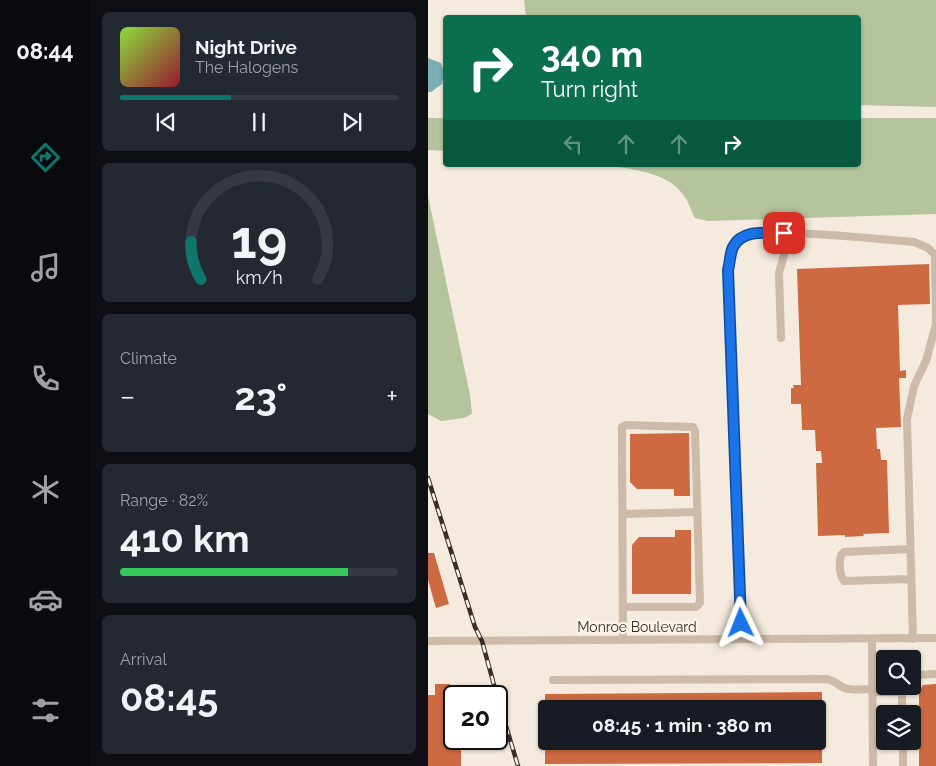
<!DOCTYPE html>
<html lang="en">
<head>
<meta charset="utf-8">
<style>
	body { margin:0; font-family:Raleway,sans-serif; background:#242831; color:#f1f3f6; height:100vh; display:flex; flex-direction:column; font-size:19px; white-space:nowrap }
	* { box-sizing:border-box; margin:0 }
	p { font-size:16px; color:#9ea1a6 }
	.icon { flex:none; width:28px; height:28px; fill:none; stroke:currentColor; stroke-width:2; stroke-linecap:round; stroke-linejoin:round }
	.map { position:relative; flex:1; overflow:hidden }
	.sheet { display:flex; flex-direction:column; gap:12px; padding:12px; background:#0d0f14; width:338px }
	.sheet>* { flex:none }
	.banner { position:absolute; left:15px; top:15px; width:418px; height:152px; border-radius:5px; box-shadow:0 1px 4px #0004; background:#0b6e4f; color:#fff; overflow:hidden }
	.buttons { position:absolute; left:448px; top:650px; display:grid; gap:10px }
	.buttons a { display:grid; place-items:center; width:45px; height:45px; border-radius:5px; background:#171b24; box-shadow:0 1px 4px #0004; font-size:25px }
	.speed { position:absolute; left:15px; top:685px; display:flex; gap:10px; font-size:25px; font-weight:700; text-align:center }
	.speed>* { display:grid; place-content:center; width:65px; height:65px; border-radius:50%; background:#171b24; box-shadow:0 1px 4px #0004; line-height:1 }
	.speed .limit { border:2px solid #111; border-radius:8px; background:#fff; color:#111 }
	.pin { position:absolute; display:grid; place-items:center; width:42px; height:42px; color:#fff; margin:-21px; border-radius:10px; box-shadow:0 2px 8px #0006 }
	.me { position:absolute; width:55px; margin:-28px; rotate:358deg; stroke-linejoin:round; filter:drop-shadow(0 0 4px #0008) }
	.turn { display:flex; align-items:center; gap:18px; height:105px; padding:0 15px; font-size:22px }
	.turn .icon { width:65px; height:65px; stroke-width:2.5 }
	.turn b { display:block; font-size:35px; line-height:42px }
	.lanes { display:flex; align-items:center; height:48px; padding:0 15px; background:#0003; justify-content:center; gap:25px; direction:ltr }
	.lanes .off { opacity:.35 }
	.big { font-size:38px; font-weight:700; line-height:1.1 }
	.sheet .widget { flex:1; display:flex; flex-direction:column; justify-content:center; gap:8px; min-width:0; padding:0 18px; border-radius:8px; background:#242831 }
	.sheet .dial { align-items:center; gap:0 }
	.dial svg { height:130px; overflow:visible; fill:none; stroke:#363941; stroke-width:7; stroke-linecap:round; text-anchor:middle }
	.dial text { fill:#f1f3f6; stroke:none }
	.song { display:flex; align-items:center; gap:15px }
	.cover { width:60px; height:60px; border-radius:8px; background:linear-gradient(135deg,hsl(90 70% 55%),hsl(350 70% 35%)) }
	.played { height:5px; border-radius:2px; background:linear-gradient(90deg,#0f766e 40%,#363941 40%) }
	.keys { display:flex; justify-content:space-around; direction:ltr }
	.heat { display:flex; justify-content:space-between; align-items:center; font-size:28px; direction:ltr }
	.charge { height:8px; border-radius:4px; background:linear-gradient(90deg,#34c759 82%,#363941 0) }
	.trip { position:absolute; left:110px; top:700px; width:288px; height:50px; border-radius:5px; background:#171b24; box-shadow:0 1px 4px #0004; font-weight:700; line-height:50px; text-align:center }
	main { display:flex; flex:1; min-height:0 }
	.dock { display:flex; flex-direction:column; width:90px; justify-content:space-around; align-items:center; background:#090b0e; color:#9ea1a6 }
	.dock .icon { width:35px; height:35px }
	.dock .active { color:#0f766e }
	.dock b { font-size:22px; color:#f1f3f6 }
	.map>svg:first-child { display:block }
	.green { fill:#b5c49c }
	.water { fill:#7aaeb3 }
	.building { fill:#cd6a41 }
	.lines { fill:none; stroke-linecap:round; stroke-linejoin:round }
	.minor { stroke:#cdbaa8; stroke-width:8 }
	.rail-casing { stroke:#392e28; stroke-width:4.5 }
	.rail { stroke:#fbf4ea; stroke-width:2.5; stroke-dasharray:8; stroke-linecap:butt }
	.route-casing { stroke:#114b97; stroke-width:12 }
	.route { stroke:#1a73e8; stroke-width:9 }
	.labels { text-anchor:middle; stroke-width:4.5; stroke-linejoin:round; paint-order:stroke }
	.street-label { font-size:14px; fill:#392e28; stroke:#fbf4ea }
</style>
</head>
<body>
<main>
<nav class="dock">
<b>08:44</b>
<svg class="icon active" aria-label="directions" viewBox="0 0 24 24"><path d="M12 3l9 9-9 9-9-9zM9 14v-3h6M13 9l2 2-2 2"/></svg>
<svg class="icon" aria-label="music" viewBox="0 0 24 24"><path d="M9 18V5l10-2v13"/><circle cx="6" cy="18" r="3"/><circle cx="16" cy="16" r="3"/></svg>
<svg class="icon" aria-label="phone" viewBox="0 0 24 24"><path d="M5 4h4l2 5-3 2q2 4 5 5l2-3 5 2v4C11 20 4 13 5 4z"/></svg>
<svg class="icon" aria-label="climate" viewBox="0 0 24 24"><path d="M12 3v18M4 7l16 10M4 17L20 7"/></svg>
<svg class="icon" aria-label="car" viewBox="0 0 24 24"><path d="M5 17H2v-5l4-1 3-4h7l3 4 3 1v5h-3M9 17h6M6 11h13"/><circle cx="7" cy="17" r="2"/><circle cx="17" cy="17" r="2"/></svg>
<svg class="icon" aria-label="filters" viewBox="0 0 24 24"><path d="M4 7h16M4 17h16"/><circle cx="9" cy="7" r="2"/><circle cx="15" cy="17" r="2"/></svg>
</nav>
<section class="sheet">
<div class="widget">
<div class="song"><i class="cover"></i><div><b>Night Drive</b><p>The Halogens</p></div></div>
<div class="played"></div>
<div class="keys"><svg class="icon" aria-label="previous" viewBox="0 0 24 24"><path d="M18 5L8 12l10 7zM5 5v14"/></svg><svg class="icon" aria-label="pause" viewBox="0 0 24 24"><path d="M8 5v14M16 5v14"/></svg><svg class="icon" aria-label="next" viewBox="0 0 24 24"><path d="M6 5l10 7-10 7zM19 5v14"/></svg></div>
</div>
<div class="widget dial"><svg viewBox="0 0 100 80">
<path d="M14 69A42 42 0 1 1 86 69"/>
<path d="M14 69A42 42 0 0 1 8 46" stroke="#0f766e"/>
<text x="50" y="56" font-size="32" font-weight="700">19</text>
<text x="50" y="72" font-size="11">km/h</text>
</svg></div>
<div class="widget"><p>Climate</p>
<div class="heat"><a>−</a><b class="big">23°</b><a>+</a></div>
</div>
<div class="widget"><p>Range · 82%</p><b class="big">410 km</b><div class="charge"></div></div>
<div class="widget"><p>Arrival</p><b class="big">08:45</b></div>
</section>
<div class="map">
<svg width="509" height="766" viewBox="0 0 509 766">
	<rect width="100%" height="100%" fill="#f4eadd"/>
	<path class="green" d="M96 0H508V107L430 105V18L98 17Z
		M0 118H17V151L0 150Z
		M430 118H508V214L280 221 267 218C263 211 261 202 256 196 241 172 203 169 177 165H430Z
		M0 196 42 395 44 414 36 418 13 421 0 414Z"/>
	<path class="water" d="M0 58 13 63 16 72 14 84 3 92H0Z"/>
	<path class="building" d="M501 264 502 304 470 305 472 371 478 370V378H471L473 427 448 428 449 449H452L453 460H459L461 533 435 534 436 536 417 537V535L390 536 388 463H394L393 451H388L387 430H374L373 404H363V388H366L365 385H373L369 269Z
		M261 433 262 496H246V489H209L202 482V434Z
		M247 530H263V594H204V545L211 537H247Z
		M0 553H6L21 604 8 608 0 580Z
		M7 684H22V695H26V739H33V766H0V695H7Z
		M509 684V766H491V692L495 685Z
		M394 692V709H117V694Z
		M117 741H394V763L117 764Z"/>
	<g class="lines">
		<path class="minor" d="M353 338 351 273 356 255V233
			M196 514 269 512
			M482 549 416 552 413 555C411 563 411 574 416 581L483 579
			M314 639 301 270C303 259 303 246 311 238 325 225 460 240 486 242L500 248 507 255 508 324 498 361 486 386 479 419 485 639
			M444 639 445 766
			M195 640 194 427 198 425 265 427 267 431 272 603 268 607H195
			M0 641 509 638
			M484 676 486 675 509 674
			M125 680 398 679C406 680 410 685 416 688 425 691 436 689 445 689
			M445 692H474V714
			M475 741V766"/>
		<defs>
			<path id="rail" d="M0 478 47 627 54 641 69 696
				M69 696 90 766"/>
		</defs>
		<use href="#rail" class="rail-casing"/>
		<use href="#rail" class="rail"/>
	</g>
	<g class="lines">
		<defs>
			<path id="route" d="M313 623 300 270C302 263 302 253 305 247 314 229 339 233 356 233"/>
		</defs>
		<use href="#route" class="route-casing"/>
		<use href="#route" class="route"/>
	</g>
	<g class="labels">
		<g class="street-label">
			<text x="209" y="632">Monroe Boulevard</text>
		</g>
	</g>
</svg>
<div class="buttons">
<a><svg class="icon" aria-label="search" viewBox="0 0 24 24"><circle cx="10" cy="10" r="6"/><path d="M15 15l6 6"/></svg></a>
<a><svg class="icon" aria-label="layers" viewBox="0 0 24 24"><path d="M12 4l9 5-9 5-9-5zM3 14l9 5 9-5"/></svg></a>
</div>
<div class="speed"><div class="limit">20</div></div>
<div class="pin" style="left:356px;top:233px;background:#d93025"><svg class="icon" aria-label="arrive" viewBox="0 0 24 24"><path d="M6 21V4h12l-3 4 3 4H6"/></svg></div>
<svg class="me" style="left:313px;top:623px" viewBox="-20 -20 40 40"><path d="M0-17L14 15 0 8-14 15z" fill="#1a73e8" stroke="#fff" stroke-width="4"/></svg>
<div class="trip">08:45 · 1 min · 380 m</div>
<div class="banner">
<div class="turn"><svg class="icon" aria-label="right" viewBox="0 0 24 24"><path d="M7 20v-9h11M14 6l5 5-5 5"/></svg><div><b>340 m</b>Turn right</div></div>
<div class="lanes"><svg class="icon off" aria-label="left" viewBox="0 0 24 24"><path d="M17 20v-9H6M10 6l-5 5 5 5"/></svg><svg class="icon off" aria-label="ahead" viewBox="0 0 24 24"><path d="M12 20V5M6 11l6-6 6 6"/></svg><svg class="icon off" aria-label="ahead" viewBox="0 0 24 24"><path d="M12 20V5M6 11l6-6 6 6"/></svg><svg class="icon" aria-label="right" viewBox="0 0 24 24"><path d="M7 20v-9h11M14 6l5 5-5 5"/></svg></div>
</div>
</div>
</main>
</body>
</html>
